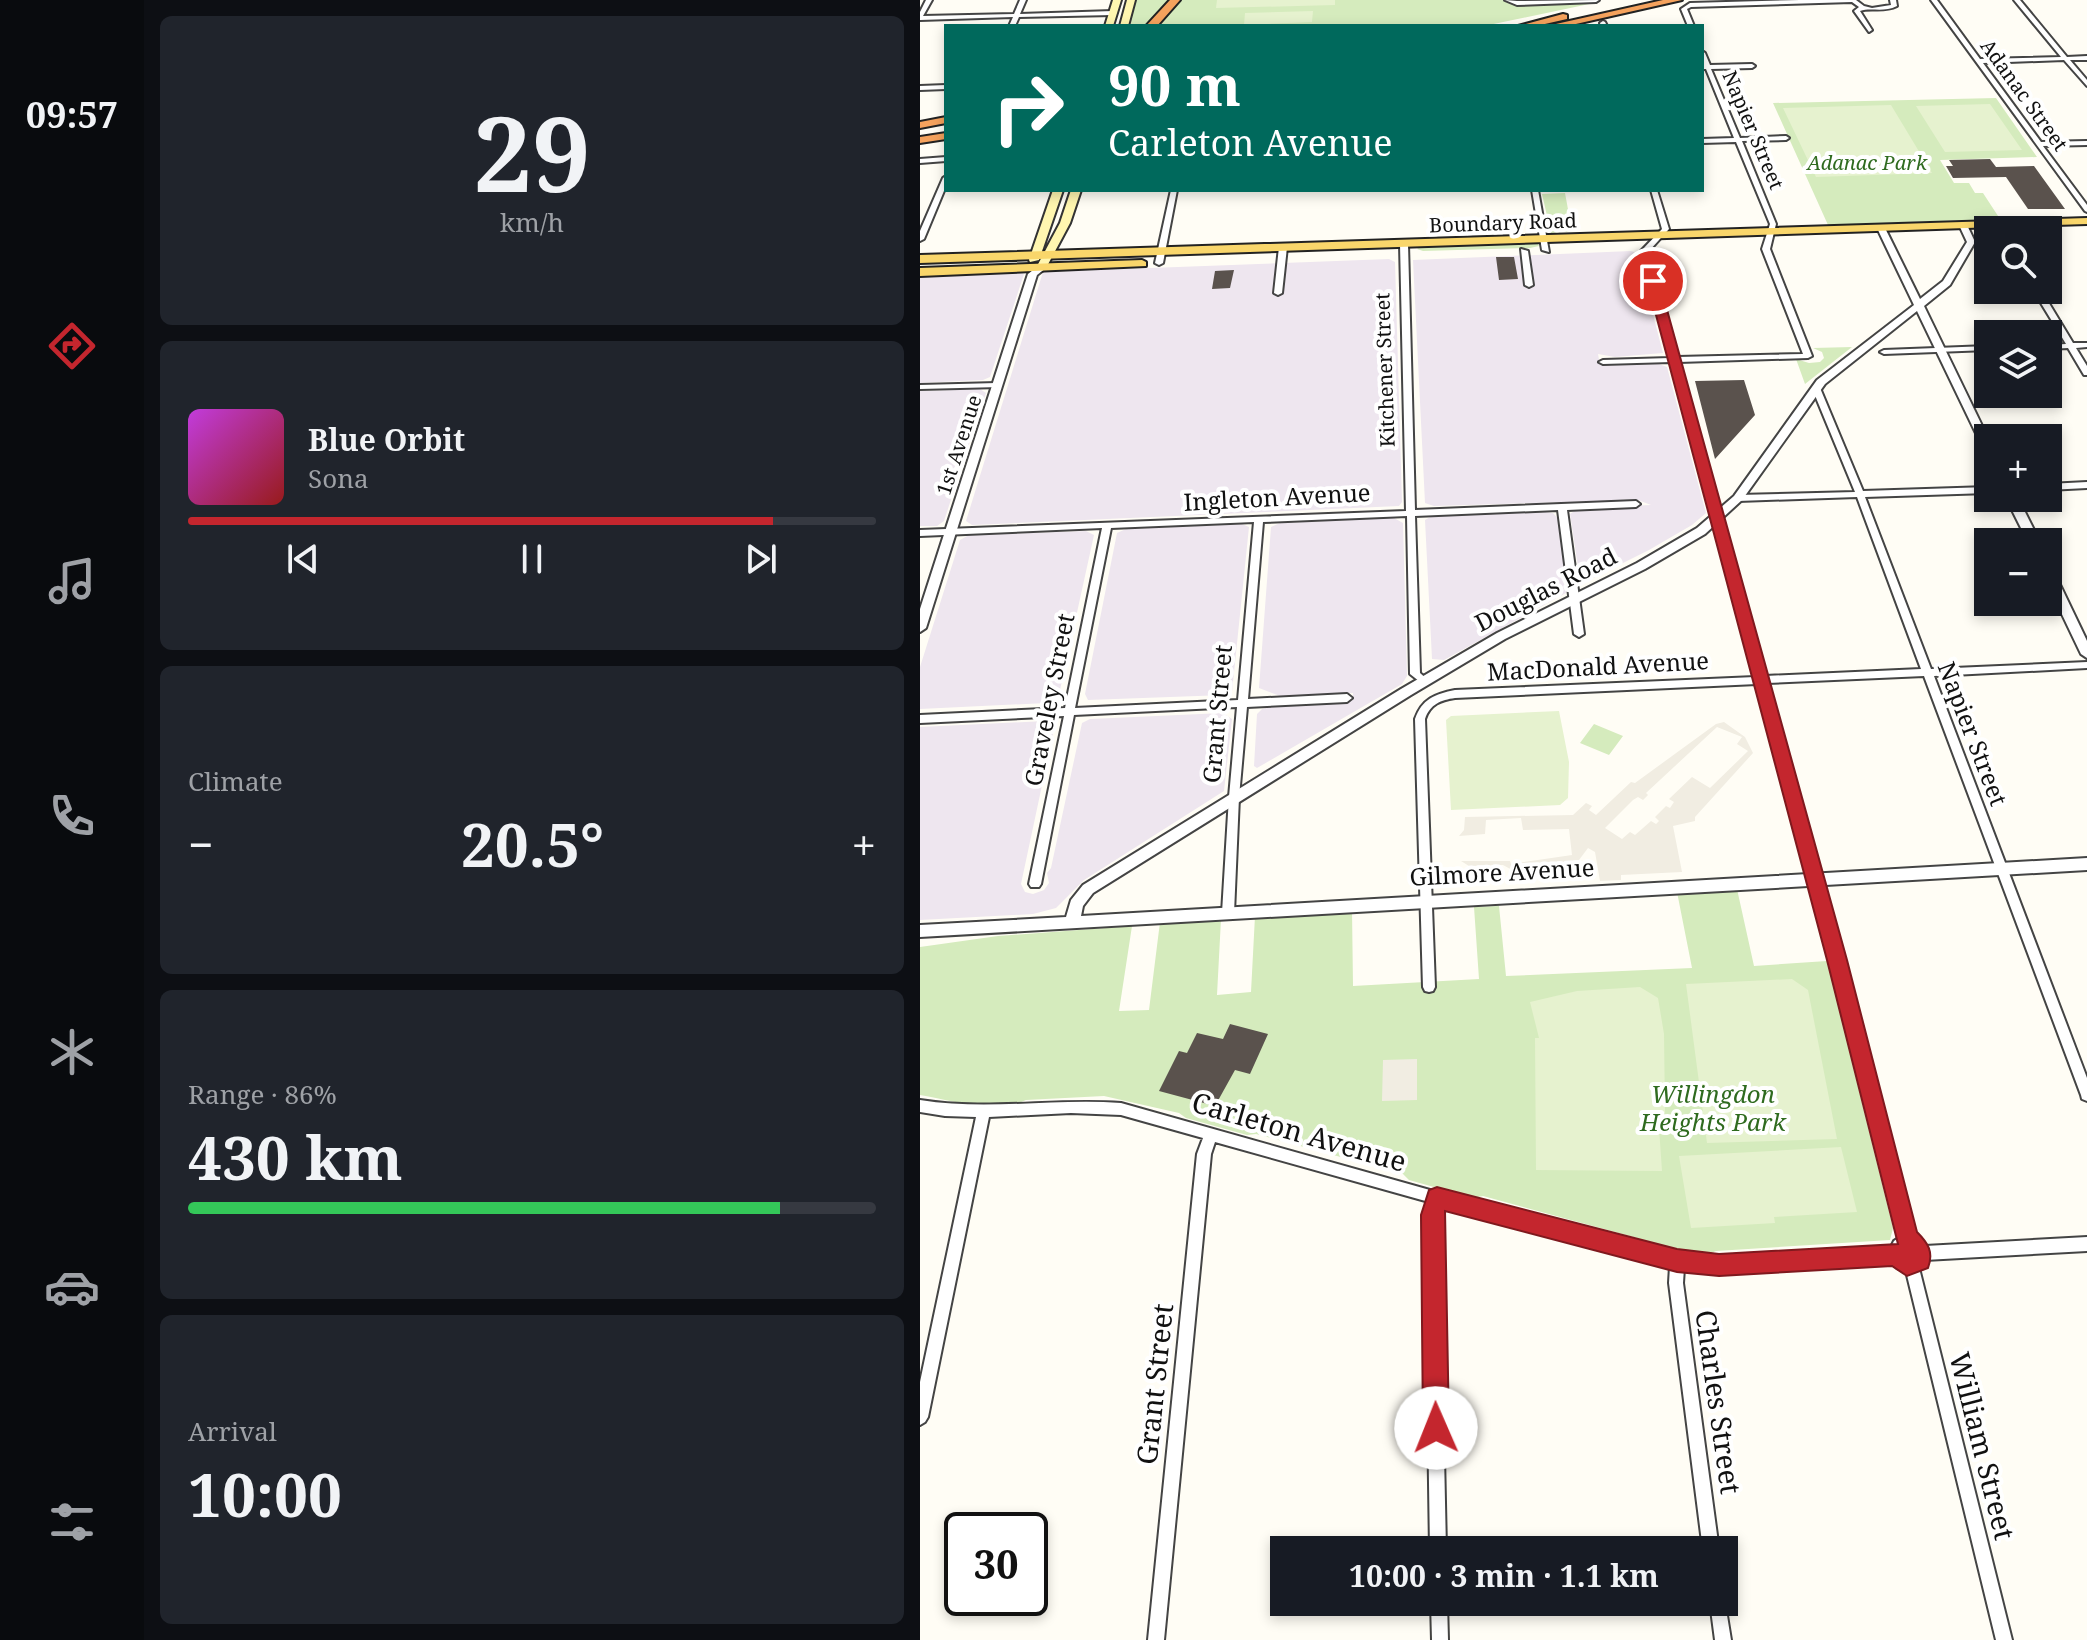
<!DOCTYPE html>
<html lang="en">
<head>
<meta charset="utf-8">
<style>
	body { margin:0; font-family:"Noto Serif",serif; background:#20242c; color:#f1f3f6; height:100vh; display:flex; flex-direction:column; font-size:30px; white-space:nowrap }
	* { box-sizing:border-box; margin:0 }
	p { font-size:26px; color:#9ea1a6 }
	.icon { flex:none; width:44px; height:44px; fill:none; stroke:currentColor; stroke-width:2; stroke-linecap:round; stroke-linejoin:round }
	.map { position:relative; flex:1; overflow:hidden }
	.side { display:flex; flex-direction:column; gap:16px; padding:16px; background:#0d0f14; width:776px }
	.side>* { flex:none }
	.banner { position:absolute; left:24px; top:24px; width:760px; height:168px; border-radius:0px; box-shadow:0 4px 12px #0003; background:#00695c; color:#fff; overflow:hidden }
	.buttons { position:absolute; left:1054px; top:216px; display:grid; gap:16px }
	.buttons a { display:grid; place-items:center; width:88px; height:88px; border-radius:0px; background:#171b24; box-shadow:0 4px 12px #0003; font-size:40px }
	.speed { position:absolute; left:24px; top:1512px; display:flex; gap:16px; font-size:40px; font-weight:700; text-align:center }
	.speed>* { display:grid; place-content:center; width:104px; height:104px; border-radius:50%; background:#171b24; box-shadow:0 4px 12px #0003; line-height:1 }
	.speed .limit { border:4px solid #111; border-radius:12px; background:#fff; color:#111 }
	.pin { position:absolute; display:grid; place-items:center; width:68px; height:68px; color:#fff; margin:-34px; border:4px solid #fff; border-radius:50%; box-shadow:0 2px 8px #0007 }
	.me { position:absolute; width:88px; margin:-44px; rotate:359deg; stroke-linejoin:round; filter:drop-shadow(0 0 6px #0008) }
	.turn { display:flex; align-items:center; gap:28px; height:168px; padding:0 32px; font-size:36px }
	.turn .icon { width:104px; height:104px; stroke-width:2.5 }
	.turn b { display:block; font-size:56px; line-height:68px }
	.big { font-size:60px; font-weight:700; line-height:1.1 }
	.side .widget { flex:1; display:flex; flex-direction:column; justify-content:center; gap:12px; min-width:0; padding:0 28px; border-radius:12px; background:#20242c }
	.side .dial { align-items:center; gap:0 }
	.dial b { font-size:104px; line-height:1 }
	.song { display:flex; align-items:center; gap:24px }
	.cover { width:96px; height:96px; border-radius:12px; background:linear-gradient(135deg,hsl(290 70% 55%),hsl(0 70% 35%)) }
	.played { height:8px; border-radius:4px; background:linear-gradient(90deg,#c4262e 85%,#363941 85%) }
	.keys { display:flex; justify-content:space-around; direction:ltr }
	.heat { display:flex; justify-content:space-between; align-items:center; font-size:44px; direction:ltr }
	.charge { height:12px; border-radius:6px; background:linear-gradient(90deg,#34c759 86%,#363941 0) }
	.trip { position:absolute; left:350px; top:1536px; width:468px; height:80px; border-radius:0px; background:#171b24; box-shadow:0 4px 12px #0003; font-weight:700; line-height:80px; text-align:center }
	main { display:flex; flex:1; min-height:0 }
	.menu { display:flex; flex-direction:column; width:144px; justify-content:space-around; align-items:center; background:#090b0e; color:#9ea1a6 }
	.menu .icon { width:56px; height:56px }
	.menu .active { color:#c4262e }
	.menu b { font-size:36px; color:#f1f3f6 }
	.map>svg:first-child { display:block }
	.industrial { fill:#eee6ef }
	.green { fill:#d5ebbd }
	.pitch { fill:#e6f2cf }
	.plaza { fill:#f1ede2; fill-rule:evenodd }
	.building { fill:#5a524d }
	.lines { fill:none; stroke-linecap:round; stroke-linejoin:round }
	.minor-casing { stroke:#444; stroke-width:4 }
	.tertiary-casing { stroke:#444; stroke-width:4 }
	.secondary-casing { stroke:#333; stroke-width:4 }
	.primary-casing { stroke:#222; stroke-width:4 }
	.motorway-casing { stroke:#222; stroke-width:4 }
	.minor { fill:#fff; fill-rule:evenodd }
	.tertiary { fill:#fff; fill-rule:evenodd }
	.secondary { fill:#fff6b0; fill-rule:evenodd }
	.primary { fill:#f9d66b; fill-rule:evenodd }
	.motorway { fill:#f5a25d; fill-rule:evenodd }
	.route { fill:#c4262e; stroke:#7f191e; stroke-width:2 }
	.labels { text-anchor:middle; stroke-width:8; stroke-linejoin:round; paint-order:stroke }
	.far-street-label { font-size:20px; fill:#111; stroke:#fff }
	.far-park-label { font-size:20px; font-style:italic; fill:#2f6b1f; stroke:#fff }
	.street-label { font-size:24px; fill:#111; stroke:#fff }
	.park-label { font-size:24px; font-style:italic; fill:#2f6b1f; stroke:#fff }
	.near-street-label { font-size:28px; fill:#111; stroke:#fff }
</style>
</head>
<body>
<main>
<nav class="menu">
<b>09:57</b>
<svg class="icon active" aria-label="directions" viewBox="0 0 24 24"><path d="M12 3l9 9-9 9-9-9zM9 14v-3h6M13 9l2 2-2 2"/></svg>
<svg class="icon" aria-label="music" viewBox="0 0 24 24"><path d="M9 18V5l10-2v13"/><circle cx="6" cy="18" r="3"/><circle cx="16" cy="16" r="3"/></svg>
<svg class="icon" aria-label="phone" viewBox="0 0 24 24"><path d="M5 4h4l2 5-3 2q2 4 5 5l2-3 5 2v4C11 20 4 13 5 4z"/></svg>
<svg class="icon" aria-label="climate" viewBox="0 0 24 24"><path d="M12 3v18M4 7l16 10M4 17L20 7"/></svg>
<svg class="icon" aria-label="car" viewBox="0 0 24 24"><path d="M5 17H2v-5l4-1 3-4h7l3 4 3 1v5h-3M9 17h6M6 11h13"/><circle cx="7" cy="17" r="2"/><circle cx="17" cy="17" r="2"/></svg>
<svg class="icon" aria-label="filters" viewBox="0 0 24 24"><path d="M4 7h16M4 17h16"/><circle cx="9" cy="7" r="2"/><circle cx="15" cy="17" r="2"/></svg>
</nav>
<section class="side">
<div class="widget dial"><b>29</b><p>km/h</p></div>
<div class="widget">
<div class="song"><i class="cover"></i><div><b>Blue Orbit</b><p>Sona</p></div></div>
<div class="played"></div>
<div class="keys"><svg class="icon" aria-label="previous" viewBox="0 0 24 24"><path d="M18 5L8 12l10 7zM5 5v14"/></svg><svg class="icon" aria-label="pause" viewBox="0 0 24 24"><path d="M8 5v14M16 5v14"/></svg><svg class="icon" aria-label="next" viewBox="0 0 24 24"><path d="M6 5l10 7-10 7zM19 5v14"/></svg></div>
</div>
<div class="widget"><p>Climate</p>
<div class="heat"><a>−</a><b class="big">20.5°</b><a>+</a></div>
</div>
<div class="widget"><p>Range · 86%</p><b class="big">430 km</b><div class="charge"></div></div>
<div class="widget"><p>Arrival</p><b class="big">10:00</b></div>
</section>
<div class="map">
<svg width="1167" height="1640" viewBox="0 0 1167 1640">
	<rect width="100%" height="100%" fill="#fffdf5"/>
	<path class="industrial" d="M711 251 717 253 743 353 695 357 678 354 680 365 739 364 747 367 786 513 772 525 729 550 671 579 663 576 658 567 650 514 659 508 731 505 718 500 514 506 505 503 493 260Z
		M469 259 475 262 482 502 479 506 52 525 46 521 123 272Z
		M98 271 104 274 70 377 63 380 0 383V275Z
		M60 389 66 393 24 521 17 526H0V391Z
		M626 512 633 513 641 522 647 566 646 593 524 660 512 659 505 520 512 516Z
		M474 518 483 523 487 676 482 684 337 768 334 766 337 714 342 709 368 703 433 700V693L360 696 339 688 351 527 360 523Z
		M322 524 329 527 312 692 305 695 168 700 165 694 197 533 206 529Z
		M166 531 174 535 138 699 127 703 0 709V667L40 540 49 535Z
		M303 713 312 719 304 791 164 880 136 908 113 914 0 920V727L125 721 133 724 134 729 101 884 105 892 113 894 124 890 129 883 127 873 131 868 162 723 170 719Z"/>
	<path class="green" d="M215 0H583L594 4 674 3 564 26H208Z
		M1076 98 1117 157 1020 160 1034 183H1049L1055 193H1063L1080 219 908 225 853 103Z
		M645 193 652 231 631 233 622 194Z
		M617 242 619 246 610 248 503 251 497 249 503 245Z
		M932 347 885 384 876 359 889 363 900 362 904 358 902 352 893 348Z
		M674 724 703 736 689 755 660 743Z
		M817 889 834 966 907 961 973 1228 970 1240 796 1251C775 1261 735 1249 717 1238L563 1196 553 1198 489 1180 483 1174 336 1134 327 1135 266 1118 259 1113 184 1096 106 1100C74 1115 32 1100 0 1095V947L78 936 212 926 199 1011 229 1010 240 922 301 919 297 995 331 992 335 916 432 910 433 986 559 979 554 907 579 906 586 976 772 968 757 892Z"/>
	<path class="pitch" d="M297 0H415V5L296 8Z
		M393 11 392 22 324 25 325 13Z
		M1070 104 1102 150 1025 152 996 106Z
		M971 105 1012 173 896 177 863 108Z
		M639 711 649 762 648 798 640 805 531 810 526 720 531 716Z
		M872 979 888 990 917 1139 787 1143 766 984Z
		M720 987 738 998 744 1034 745 1113H738L742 1171 616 1170 615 1038H619L610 1002 657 991Z
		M921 1147 937 1212 854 1217 855 1223 771 1228 759 1156Z"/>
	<path class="plaza" d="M804 722 825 737 833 753 775 817V821L753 826 762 872 701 875V880L680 881 675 852 668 848 656 864 615 866 607 870 594 871 583 865 549 866 541 861H590L591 864 652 855 649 829 603 830 601 818 566 820 565 834 539 836 544 830 545 817 653 815 666 803 672 806 669 810 676 815 711 782 715 783 796 724ZM797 727 822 737 817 744 828 751 790 788 772 777 749 799 754 802 750 808 746 806 735 817 739 821 736 824 731 821 715 835 710 832 702 839 685 828 713 800 718 797 723 800 728 795 726 793Z
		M497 1059V1100L462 1101 463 1060Z"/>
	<path class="building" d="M1070 159 1076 167 1114 166 1145 209H1108L1086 177 1033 178 1026 166H1033L1029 160Z
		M576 257H594L598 279 579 280Z
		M314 270 310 288 292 289 295 271Z
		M824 380 835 415 795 459 775 381Z
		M310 1024 348 1034 330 1074 315 1070 295 1106 239 1091 259 1051 267 1053 277 1033 303 1039Z"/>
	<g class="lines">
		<defs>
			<path id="minor" d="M6 0H12L3 16 94 14 100 0H106L100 14 193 11 196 13 193 15 99 17 95 26H89L93 17 0 20V12Z
				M585 0 597 1 679 0 676 2 597 5Z
				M880 0H936L944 6 952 8 971 5 970 0H976L977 6C963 13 951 7 940 11L952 30 949 32 934 11 939 7 932 2 771 7 767 9 774 26H768L761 9 770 3Z
				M1011 0H1017L1060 59 1141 57 1094 0H1100L1147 57 1167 56V60H1150L1167 80V86L1144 60 1063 63 1121 142 1167 141V145L1123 146 1167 205V212L1165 211Z
				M683 21 685 22 687 26H681L680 23Z
				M782 51 785 53 790 65 832 64 835 66 832 68 791 69 820 138 866 136 869 138 866 140 822 141 856 224 850 249 892 356 888 358 759 362 845 676 1001 669 937 497 818 501 814 498 818 495 935 492 892 388 896 386 900 388 943 491 1068 487V493L945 497 1011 669 1167 662V668L1014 676 1167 1078V1101L1162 1099 1161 1095 1004 676 847 683 923 960 993 1236 1000 1239 1005 1246 1167 1237V1251L1005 1260 999 1268 1092 1640H1076L986 1271 977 1268 972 1262 799 1272 764 1268 763 1283 799 1550H783L749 1283 750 1266 522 1206 519 1215 526 1550H510L505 1215 509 1202 295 1142 291 1154 244 1640H228L277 1154 283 1138 201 1115 151 1113 69 1117 8 1417 5 1422 0 1425V1382L56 1117 25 1116 0 1112V1100C67 1111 134 1098 201 1103L517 1192 757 1254 799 1258 970 1249 974 1241 980 1237 911 960 837 684 535 698C521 700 510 704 505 719L515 987 513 991 509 992 505 991 503 987 495 719C502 699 515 694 535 690L835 677 751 362 683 364 679 362 683 360 750 358 721 251 742 229 731 190H737L749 229 729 251 758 357 883 354 842 249 850 224 816 142 782 143V139L814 138 786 69H782V65H784ZM986 1248H990L993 1251V1255L990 1258H986L983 1255V1251Z
				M26 85V89L0 90V86Z
				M26 157V161L0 163V159Z
				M26 176V186L4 239 0 241V231L23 178Z
				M251 190H257L243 263 239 265 235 263Z
				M612 190H618L629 252 622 250Z
				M484 242 488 244 495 510 716 501 720 504 716 507 647 510 664 634 659 637 654 634 638 510 495 516 500 673 509 681 504 685 490 674 487 516 343 522 328 699 427 694 432 698 427 702 327 707 319 797 314 913 312 916 308 918 304 916 302 913 309 797 317 707 154 715 121 884 119 887H111L109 884 144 716 0 723V715L145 708 182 528 0 536V530L486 511 480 244ZM334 522 318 700 155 708 191 528Z
				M363 245 367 247 362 293 358 295 354 293 359 247Z
				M601 249 608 251 613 285 609 287 605 285Z
				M1113 290H1121L1153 343H1167V347L1156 348 1167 366V375H1164L1148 348 1128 349V345L1146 344Z
				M1068 346V350L964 354 960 352 964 350Z
				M77 383 81 385 80 387 0 389V385Z
				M1167 482V488L1128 490V484Z
				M804 1597 811 1640H795L790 1602H804Z
				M511 1602H527L528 1640H512Z"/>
			<path id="tertiary" d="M1043 222 1047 225 1055 242 1030 285 1004 306 1068 438V451L1063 448 997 311 905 384 822 500 785 534 725 569 585 639 491 695 173 893 163 906 161 916 1167 858V870L0 937V925L146 917 151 900 163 885 481 689 577 633 717 563 777 528 814 496 897 380 994 305 957 228 958 226 965 228 1000 299 1023 281 1047 242 1039 225Z
				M118 266 126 268 117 275 6 628 0 632V609L108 274Z
				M1086 498H1098L1120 542H1108Z
				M1128 568 1134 572 1167 641V658L1161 654 1128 585Z"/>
			<path id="secondary" d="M193 0H201L193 26H185Z
				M207 0H215L208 26H200Z
				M133 190H143L119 260 110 262 109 260Z
				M151 190H161L150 223 125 270H117L116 268 140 223Z"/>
			<path id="primary" d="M1167 218V224L0 263V255Z
				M222 260 226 262V266L0 276V268Z"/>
			<path id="motorway" d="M250 0H260L237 26H226Z
				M743 0H762L647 26H627Z
				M643 14 647 15V19L616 26H598Z
				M26 117V123L0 128V122Z
				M26 133V139L0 143V137Z"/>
		</defs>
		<use href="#minor" class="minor-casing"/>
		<use href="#tertiary" class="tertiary-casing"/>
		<use href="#secondary" class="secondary-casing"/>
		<use href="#primary" class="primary-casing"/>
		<use href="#motorway" class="motorway-casing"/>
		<use href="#minor" class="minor"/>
		<use href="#tertiary" class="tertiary"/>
		<use href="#secondary" class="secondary"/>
		<use href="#primary" class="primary"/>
		<use href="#motorway" class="motorway"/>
	</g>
	<path class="route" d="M733 278 739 281 927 960 997 1232C1008 1243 1014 1252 1008 1268L987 1276 972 1266 799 1276 757 1272 525 1211 529 1428 525 1437 516 1441 507 1437 503 1428 501 1215 509 1190 517 1187 757 1249 799 1254 978 1244 907 960 727 281Z"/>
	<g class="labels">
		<g class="far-street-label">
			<text transform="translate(1104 95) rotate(54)" y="7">Adanac Street</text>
			<text transform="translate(833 130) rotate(67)" y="7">Napier Street</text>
			<text transform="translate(583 223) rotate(-2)" y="7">Boundary Road</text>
			<text transform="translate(465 370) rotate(-92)" y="7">Kitchener Street</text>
			<text transform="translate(39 445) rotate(-72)" y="7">1st Avenue</text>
		</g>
		<g class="far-park-label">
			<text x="947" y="170">Adanac Park</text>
		</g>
		<g class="street-label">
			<text transform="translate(357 498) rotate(-3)" y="8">Ingleton Avenue</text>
			<text transform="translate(626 590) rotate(-27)" y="8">Douglas Road</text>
			<text transform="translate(678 667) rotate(-3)" y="8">MacDonald Avenue</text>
			<text transform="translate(130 700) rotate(-79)" y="8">Graveley Street</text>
			<text transform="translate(298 714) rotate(-85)" y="8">Grant Street</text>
			<text transform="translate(1052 734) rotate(69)" y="8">Napier Street</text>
			<text transform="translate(582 873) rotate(-3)" y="8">Gilmore Avenue</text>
		</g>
		<g class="park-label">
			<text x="793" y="1103">Willingdon<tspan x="793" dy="28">Heights Park</tspan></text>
		</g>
		<g class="near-street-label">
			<text transform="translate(379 1132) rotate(16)" y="10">Carleton Avenue</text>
			<text transform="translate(235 1384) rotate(-84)" y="10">Grant Street</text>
			<text transform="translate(798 1402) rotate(82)" y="10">Charles Street</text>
			<text transform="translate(1062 1446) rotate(76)" y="10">William Street</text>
		</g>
	</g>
</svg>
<div class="buttons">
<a><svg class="icon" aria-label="search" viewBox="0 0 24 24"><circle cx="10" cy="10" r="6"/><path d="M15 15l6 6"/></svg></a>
<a><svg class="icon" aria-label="layers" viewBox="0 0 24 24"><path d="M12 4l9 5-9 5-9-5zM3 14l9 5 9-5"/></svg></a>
<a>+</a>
<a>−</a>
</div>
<div class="speed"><div class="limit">30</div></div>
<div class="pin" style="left:733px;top:281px;background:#d93025"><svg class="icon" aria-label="arrive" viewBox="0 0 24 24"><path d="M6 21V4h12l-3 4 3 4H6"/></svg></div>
<svg class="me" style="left:516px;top:1428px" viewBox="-20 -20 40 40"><circle r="19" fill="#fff"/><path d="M0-13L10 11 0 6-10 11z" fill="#c4262e"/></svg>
<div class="trip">10:00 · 3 min · 1.1 km</div>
<div class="banner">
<div class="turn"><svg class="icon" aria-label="right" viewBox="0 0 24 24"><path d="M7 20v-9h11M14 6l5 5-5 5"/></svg><div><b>90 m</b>Carleton Avenue</div></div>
</div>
</div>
</main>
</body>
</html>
